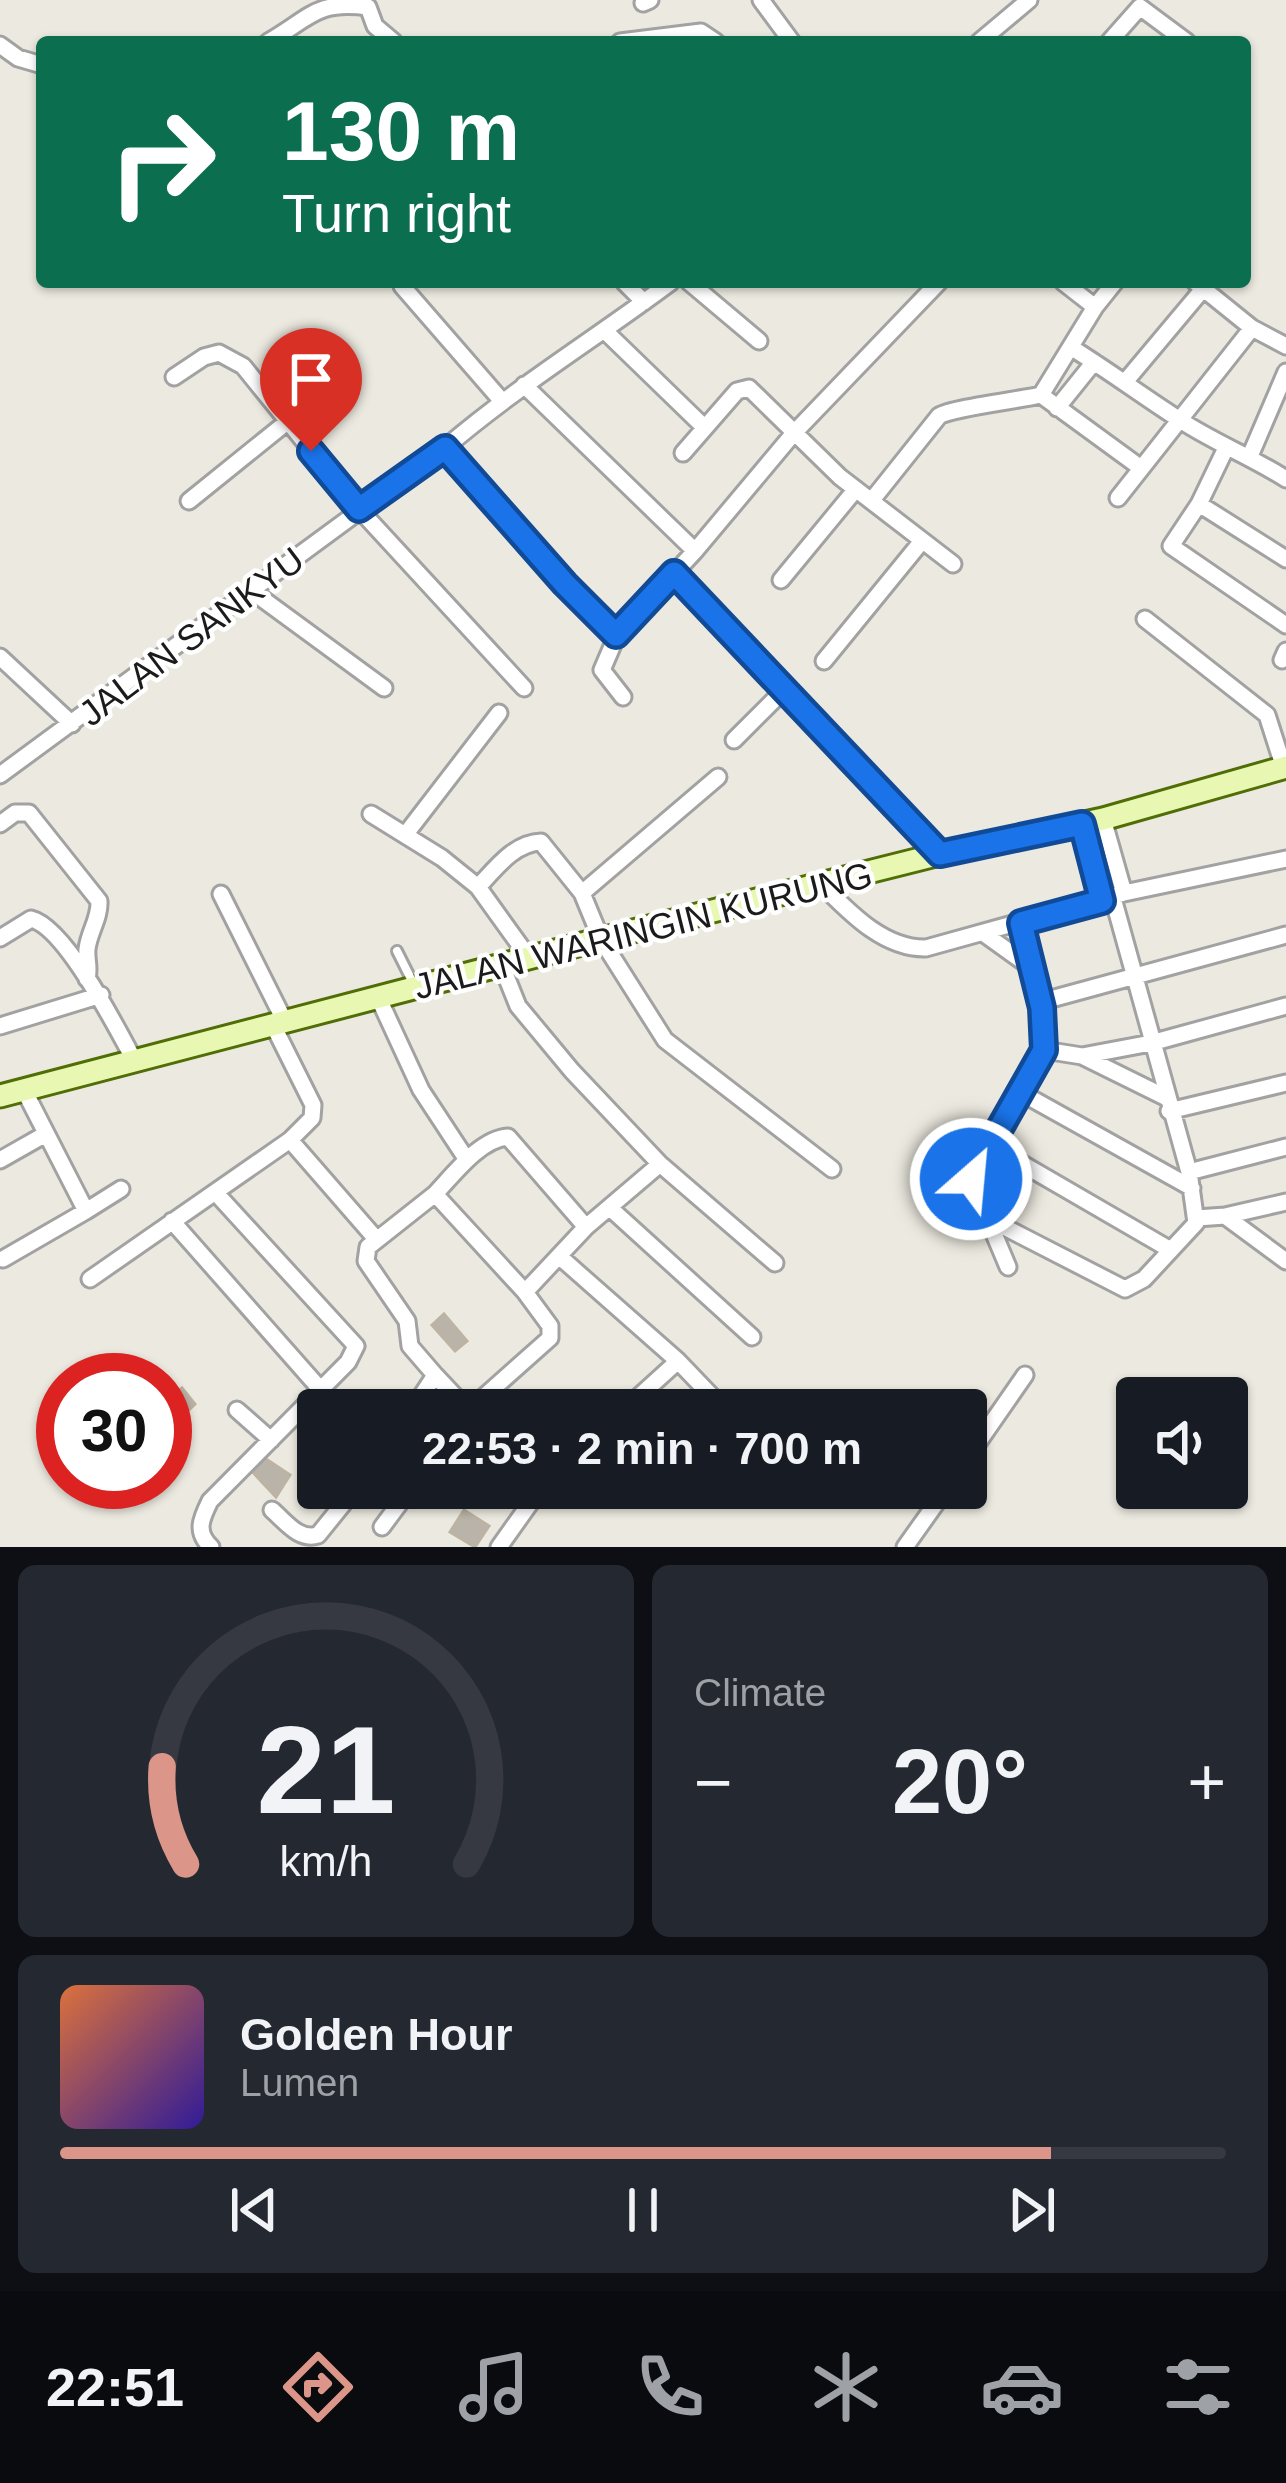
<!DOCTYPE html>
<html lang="en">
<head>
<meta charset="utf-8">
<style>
	body { margin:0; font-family:Helvetica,sans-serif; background:#242831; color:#f1f3f6; height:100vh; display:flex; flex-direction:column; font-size:45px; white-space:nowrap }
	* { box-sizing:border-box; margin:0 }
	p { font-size:39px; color:#9ea1a6 }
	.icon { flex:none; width:66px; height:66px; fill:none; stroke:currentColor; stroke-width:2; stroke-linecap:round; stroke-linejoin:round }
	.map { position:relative; height:1547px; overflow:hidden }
	.drawer { display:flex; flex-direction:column; gap:18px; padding:18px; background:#0d0f14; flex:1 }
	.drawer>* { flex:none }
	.hud { position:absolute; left:36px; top:36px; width:1215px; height:252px; border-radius:12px; box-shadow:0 3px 9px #0004; background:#0b6e4f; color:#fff; overflow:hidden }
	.buttons { position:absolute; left:1116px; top:1377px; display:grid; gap:24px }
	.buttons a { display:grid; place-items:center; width:132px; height:132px; border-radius:12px; background:#171b24; box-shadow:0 3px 9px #0004; font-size:60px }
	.speed { position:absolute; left:36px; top:1353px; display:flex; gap:24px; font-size:60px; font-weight:700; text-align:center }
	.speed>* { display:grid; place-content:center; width:156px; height:156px; border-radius:50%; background:#171b24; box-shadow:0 3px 9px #0004; line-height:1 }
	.speed .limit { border:18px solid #d22; background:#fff; color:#111 }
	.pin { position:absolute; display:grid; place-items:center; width:102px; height:102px; color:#fff; margin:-123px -51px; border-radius:50% 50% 50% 0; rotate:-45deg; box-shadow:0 0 12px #0007 }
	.pin .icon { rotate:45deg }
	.me { position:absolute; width:132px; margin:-66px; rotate:27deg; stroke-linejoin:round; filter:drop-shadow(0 0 9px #0008) }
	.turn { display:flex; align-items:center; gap:42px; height:252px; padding:0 48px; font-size:54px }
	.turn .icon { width:156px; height:156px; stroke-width:2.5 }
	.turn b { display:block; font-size:84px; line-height:102px }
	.big { font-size:90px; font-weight:700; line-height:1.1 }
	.drawer .widget { flex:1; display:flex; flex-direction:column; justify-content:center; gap:18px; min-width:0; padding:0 42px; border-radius:18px; background:#242831 }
	.drawer .dial { align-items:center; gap:0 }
	.dial svg { height:312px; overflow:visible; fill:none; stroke:#363941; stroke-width:7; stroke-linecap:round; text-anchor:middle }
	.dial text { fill:#f1f3f6; stroke:none }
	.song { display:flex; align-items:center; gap:36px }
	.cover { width:144px; height:144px; border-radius:18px; background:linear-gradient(135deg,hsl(20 70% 55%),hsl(250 70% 35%)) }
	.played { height:12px; border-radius:6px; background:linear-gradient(90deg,#dc9689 85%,#363941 85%) }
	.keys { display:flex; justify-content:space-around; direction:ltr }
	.heat { display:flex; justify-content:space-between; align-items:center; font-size:66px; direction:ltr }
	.drawer .tiles { flex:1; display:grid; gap:18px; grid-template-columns:1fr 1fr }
	.widget:last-child { grid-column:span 2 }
	.trip { position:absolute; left:297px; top:1389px; width:690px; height:120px; border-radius:12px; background:#171b24; box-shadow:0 3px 9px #0004; font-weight:700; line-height:120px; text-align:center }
	.tabs { display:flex; height:192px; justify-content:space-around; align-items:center; background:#090b0e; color:#9ea1a6 }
	.tabs .icon { width:84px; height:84px }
	.tabs .active { color:#dc9689 }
	.tabs b { font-size:54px; color:#f1f3f6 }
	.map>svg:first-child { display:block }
	.building { fill:#b9b3a9; stroke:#bdb3a3; stroke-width:3 }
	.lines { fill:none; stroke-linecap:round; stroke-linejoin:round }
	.lane-casing { stroke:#a2a2a2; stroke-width:14 }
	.street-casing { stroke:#a2a2a2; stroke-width:21 }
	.secondary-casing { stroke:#506d06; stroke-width:27 }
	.lane { stroke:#fff; stroke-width:8 }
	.street { stroke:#fff; stroke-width:15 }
	.secondary { stroke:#e8f8b2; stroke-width:21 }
	.route-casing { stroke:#114b97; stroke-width:30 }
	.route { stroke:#1a73e8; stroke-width:21 }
	.labels { text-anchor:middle; stroke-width:9; stroke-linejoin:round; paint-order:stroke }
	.street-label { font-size:36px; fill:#1b1b1b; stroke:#fff }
</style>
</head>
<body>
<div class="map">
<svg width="1286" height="1547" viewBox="0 0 1286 1547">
	<rect width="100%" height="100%" fill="#eceae0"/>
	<path class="building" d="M444 1314 467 1341 455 1351 432 1325Z
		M182 1388 195 1404 165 1432V1404Z
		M266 1459 290 1475 276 1497 247 1466Z
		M464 1510 489 1526 475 1547 450 1532Z"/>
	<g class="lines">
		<defs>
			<path id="lane" d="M397 951 414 985"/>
			<path id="street" d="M761 0 792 42
				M643 3 650 0
				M268 42C310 18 316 0 368 7L375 26 394 42
				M620 42 701 32 716 42
				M979 42 1029 0
				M1109 42 1140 7 1187 42
				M0 45 18 58 42 65
				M624 282 644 302
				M689 282 759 341
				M1063 282 1095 307
				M1195 282 1252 328 1286 346
				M402 286 501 400
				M606 332 705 428
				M1072 348C1109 371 1144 397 1180 420 1215 443 1252 457 1286 479
				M174 377 204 357 219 353 243 366 359 509 524 688
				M1125 382 1203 289
				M524 385 695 551
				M1041 395 1141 468
				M1057 408 1094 362
				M445 448 565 584 617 635
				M1226 448 1199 504 1171 546 1286 625
				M683 453 737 391 749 388 840 477 953 564
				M1250 456 1286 372
				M1118 498 1252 328
				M872 500 939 416C951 408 1019 400 1041 395L1095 307 1115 282
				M189 501 287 422
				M1199 504 1286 559
				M674 573 940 854
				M781 580 856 489
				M253 592 384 688
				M1145 619 1267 715 1284 768
				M0 657 72 724
				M1282 660 1286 651
				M824 661 922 541
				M623 697 602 670 617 635 695 551 793 434 939 282
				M734 740 784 690
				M0 775 445 448C516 387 596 338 671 282
				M371 814 442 858 478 887 529 958
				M1103 819 1124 893
				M0 824 15 813H29L99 901C100 918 89 932 87 949 86 961 90 967 87 979
				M1082 824 1102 901
				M405 835 499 713
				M822 885C850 913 884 949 926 948L1124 893 1286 859
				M478 887C496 868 514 843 541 842L582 893 601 939 665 1040 832 1169
				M582 893 718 777
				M221 894 285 1022
				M983 933 1032 968
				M0 938 31 919C65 927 117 1028 134 1060
				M379 999 421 1090 467 1160
				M1040 1002 1286 935
				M0 1026 101 995
				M1044 1050 1082 1056 1151 1043 1286 1006
				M1082 1056 1165 1097
				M1018 1091 1192 1188
				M1169 1111 1286 1083
				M290 1140 377 1240
				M988 1144 1169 1249
				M0 1160 44 1135
				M660 1164 775 1263
				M1189 1172 1286 1147
				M435 1194C454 1174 480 1139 508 1137L586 1227
				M610 1208 752 1337
				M86 1211 121 1189
				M983 1216 1125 1289 1144 1279 1196 1223 1189 1172 1113 898
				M1225 1216 1286 1202
				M1197 1218 1225 1216 1286 1261
				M172 1221 321 1390
				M560 1257 678 1361 725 1410
				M3 1259 86 1211 24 1090
				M1008 1267 971 1179 1044 1053 1042 1008 1020 923
				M90 1279 290 1140 312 1118 313 1105 274 1027
				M435 1375 410 1346 407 1321 366 1261 368 1247 435 1194 525 1292
				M237 1410 271 1440
				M412 1410 435 1375 468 1410
				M469 1410 550 1338V1326L525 1292 586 1227 660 1164 572 1071 518 1006 502 966
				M624 1410 678 1361
				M966 1460 1025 1375
				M272 1510C286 1522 299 1541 318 1535L356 1488
				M382 1527 411 1488
				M211 1547C195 1532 201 1519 210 1501L348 1362 356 1346 215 1192
				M499 1547 541 1488
				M905 1547 947 1488"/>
			<path id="secondary" d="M0 1096 601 939 940 854 1103 819 1286 767"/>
		</defs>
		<use href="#lane" class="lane-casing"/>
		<use href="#street" class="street-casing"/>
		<use href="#secondary" class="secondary-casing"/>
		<use href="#lane" class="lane"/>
		<use href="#street" class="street"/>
		<use href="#secondary" class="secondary"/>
	</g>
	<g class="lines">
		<defs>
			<path id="route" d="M311 451 359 509 445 448 565 584 616 635 674 573 940 854 1082 824 1102 901 1021 923 1042 1008 1044 1050 971 1179"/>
		</defs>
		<use href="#route" class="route-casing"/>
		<use href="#route" class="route"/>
	</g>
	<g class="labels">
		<g class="street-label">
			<text transform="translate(191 636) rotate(-37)" y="13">JALAN SANKYU</text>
			<text transform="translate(643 930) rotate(-14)" y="13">JALAN WARINGIN KURUNG</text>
		</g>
	</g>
</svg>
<div class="buttons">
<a><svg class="icon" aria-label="sound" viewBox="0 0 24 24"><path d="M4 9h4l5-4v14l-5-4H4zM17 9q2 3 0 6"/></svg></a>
</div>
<div class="speed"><div class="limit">30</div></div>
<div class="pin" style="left:311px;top:451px;background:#d93025"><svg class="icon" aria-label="arrive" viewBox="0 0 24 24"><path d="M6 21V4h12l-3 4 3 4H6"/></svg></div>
<svg class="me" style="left:971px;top:1179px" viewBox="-20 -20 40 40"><circle r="17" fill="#1a73e8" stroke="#fff" stroke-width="3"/><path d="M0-11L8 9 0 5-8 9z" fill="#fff"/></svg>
<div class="trip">22:53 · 2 min · 700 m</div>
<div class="hud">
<div class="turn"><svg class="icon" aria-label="right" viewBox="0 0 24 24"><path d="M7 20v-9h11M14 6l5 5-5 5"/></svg><div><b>130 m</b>Turn right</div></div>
</div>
</div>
<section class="drawer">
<div class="tiles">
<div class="widget dial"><svg viewBox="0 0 100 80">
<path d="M14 69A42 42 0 1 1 86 69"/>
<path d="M14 69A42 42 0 0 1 8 44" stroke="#dc9689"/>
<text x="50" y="56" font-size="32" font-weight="700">21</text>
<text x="50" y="72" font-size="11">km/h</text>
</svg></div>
<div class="widget"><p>Climate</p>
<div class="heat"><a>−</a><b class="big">20°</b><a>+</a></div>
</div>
<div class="widget">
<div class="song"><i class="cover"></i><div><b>Golden Hour</b><p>Lumen</p></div></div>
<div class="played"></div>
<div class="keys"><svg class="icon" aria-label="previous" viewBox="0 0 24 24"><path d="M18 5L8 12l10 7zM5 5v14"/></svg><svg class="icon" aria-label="pause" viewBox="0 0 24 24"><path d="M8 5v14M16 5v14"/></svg><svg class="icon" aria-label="next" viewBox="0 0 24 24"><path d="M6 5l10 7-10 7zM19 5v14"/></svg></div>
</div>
</div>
</section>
<nav class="tabs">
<b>22:51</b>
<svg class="icon active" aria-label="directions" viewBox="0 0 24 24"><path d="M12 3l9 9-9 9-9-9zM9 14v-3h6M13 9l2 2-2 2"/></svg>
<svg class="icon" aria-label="music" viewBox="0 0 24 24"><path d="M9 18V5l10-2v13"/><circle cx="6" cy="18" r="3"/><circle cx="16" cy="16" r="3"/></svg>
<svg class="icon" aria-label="phone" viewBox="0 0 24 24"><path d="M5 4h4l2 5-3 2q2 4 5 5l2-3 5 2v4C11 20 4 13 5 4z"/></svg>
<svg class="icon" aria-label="climate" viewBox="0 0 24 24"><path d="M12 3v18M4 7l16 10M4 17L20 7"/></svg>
<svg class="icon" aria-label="car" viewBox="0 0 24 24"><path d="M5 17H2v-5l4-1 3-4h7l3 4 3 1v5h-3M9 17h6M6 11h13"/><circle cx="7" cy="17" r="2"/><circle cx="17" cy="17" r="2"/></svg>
<svg class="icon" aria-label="filters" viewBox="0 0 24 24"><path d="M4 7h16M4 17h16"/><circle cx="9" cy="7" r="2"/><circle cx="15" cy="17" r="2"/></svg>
</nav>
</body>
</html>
